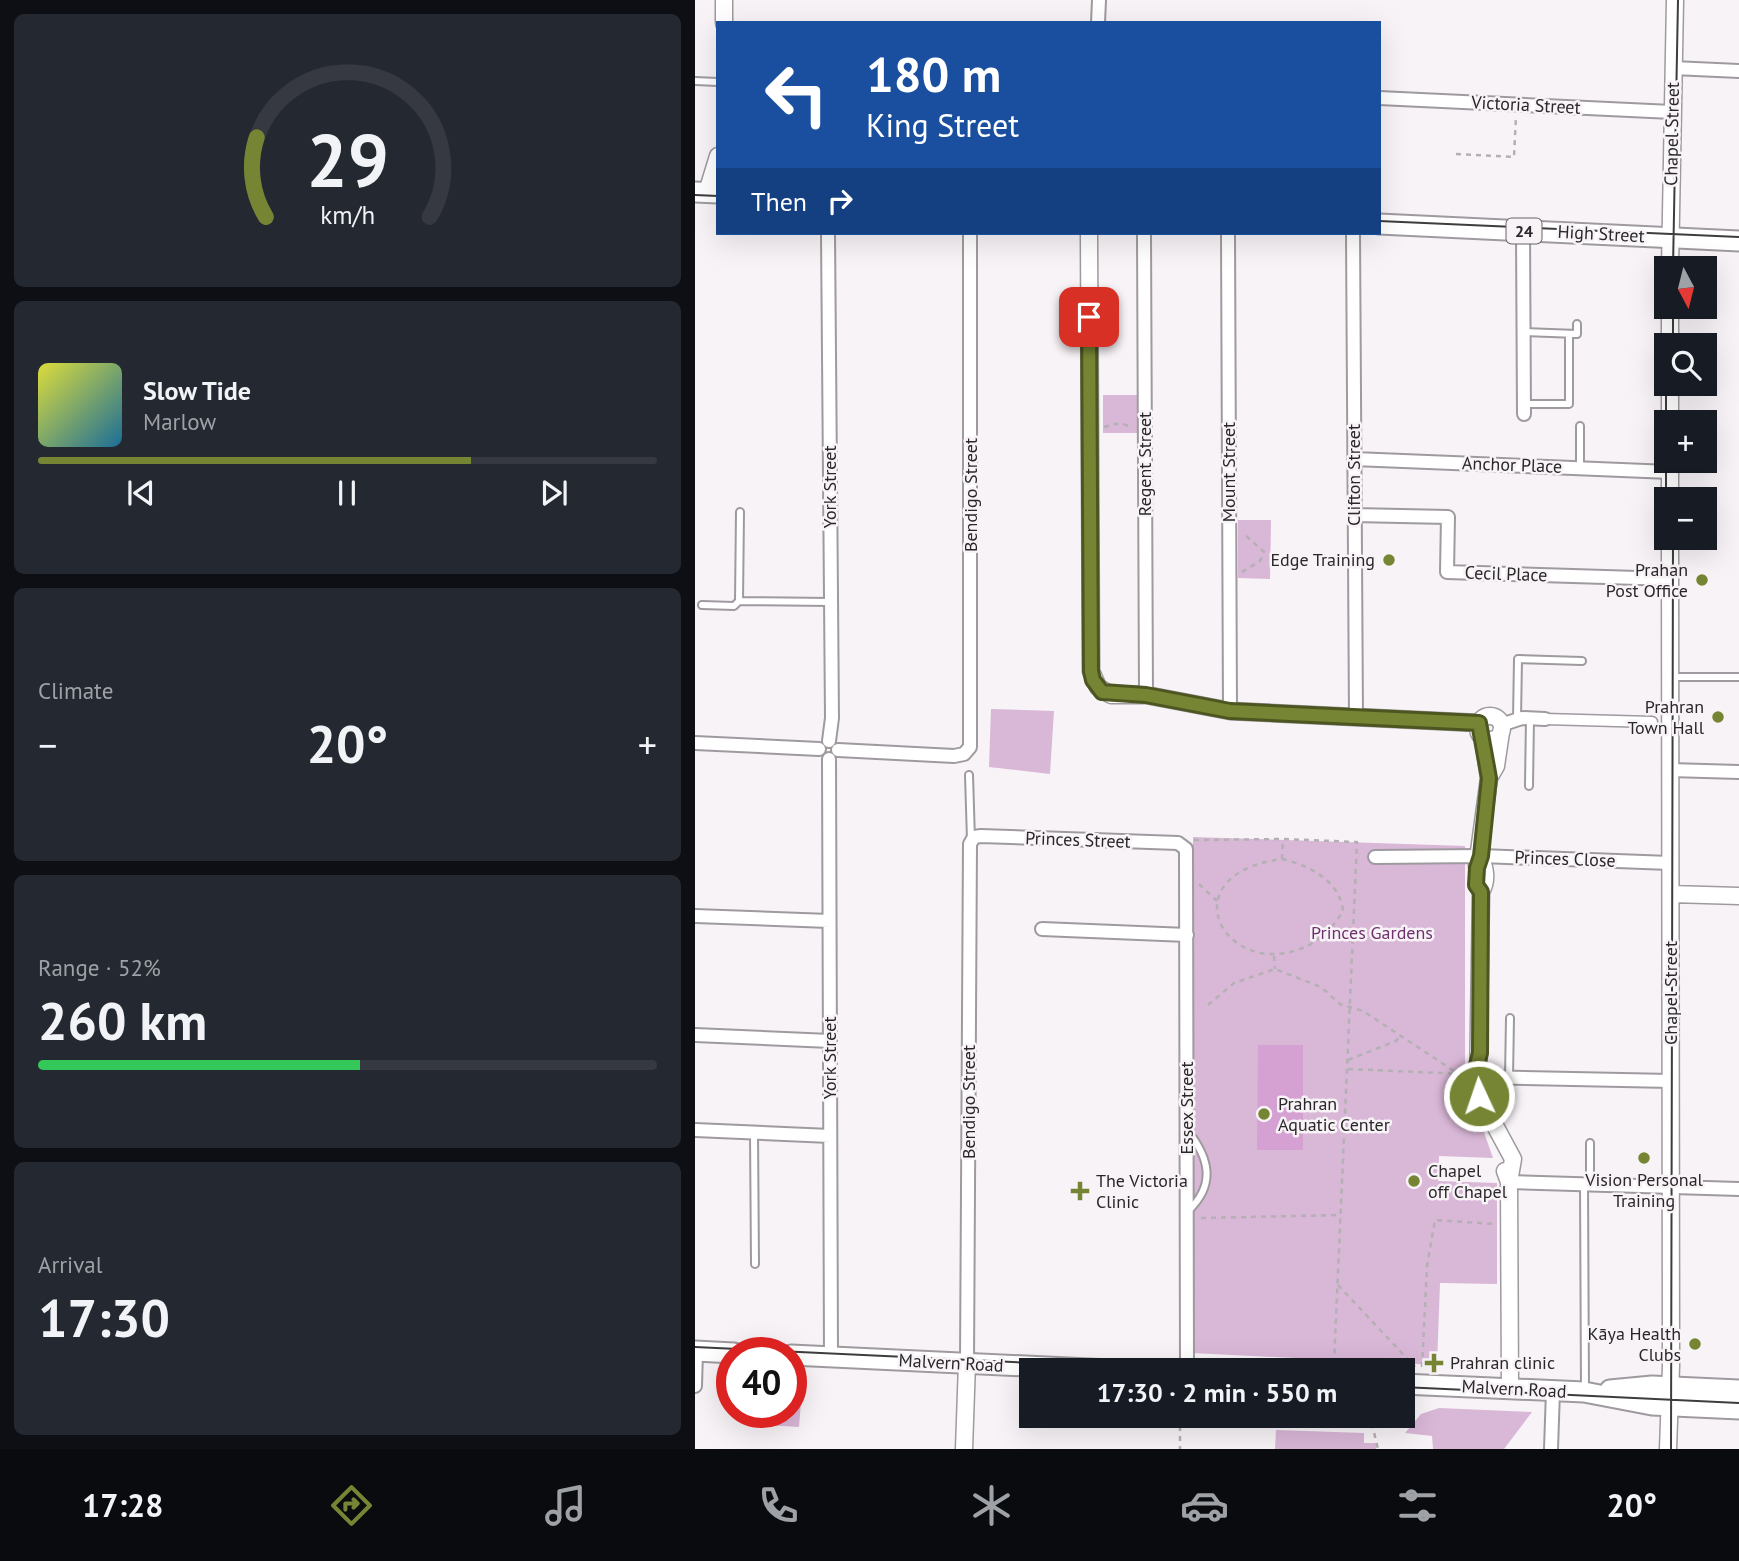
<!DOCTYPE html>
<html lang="en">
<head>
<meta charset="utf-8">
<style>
	body { margin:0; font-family:"PT Sans",sans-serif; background:#242831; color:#f1f3f6; height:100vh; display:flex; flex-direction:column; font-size:26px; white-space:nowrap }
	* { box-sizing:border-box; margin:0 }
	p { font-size:23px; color:#9ea1a6 }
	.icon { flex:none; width:38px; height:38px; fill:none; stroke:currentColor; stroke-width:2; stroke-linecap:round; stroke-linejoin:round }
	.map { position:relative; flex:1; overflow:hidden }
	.sheet { display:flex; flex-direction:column; gap:14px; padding:14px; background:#0d0f14; width:695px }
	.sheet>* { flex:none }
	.guide { position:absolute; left:21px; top:21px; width:665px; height:214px; border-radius:0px; box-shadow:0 7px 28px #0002; background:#1a4fa0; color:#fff; overflow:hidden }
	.needle { width:46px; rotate:173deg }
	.buttons { position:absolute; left:959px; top:256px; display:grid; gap:14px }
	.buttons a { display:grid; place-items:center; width:63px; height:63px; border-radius:0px; background:#171b24; box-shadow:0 7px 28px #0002; font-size:35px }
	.speed { position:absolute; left:21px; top:1337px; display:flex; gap:14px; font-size:35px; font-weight:700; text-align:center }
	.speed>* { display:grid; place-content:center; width:91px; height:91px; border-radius:50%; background:#171b24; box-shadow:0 7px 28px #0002; line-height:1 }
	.speed .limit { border:10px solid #d22; background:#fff; color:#111 }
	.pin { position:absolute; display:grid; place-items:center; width:60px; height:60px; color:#fff; margin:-30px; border-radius:14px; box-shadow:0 4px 10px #0006 }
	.me { position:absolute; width:77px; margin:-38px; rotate:357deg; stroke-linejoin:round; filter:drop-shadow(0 0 5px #0008) }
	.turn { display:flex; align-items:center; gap:24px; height:147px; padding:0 35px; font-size:32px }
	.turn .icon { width:91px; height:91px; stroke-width:2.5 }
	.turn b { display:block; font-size:49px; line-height:60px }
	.then { display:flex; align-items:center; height:66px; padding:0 35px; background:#0003; gap:14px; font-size:26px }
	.big { font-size:52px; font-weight:700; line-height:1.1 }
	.sheet .tile { flex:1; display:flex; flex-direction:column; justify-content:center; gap:10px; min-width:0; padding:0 24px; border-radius:10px; background:#242831 }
	.sheet .dial { align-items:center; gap:0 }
	.dial svg { height:182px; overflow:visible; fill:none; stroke:#363941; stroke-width:7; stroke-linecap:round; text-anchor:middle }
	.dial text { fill:#f1f3f6; stroke:none }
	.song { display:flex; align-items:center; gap:21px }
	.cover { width:84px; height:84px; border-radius:10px; background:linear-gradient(135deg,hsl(60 70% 55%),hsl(200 70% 35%)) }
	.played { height:7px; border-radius:4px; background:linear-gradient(90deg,#768533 70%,#363941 70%) }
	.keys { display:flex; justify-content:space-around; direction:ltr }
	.heat { display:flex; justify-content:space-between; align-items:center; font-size:38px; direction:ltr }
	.charge { height:10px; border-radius:5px; background:linear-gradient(90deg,#34c759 52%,#363941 0) }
	.trip { position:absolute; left:324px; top:1358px; width:396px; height:70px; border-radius:0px; background:#171b24; box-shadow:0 7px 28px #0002; font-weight:700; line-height:70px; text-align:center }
	.menu { display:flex; height:112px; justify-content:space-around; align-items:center; background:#090b0e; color:#9ea1a6 }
	.menu .icon { width:49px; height:49px }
	.menu .active { color:#768533 }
	.menu b { font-size:32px; color:#f1f3f6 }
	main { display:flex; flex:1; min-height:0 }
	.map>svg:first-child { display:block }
	.green { fill:#d9b7d7 }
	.water { fill:#d5a0d2 }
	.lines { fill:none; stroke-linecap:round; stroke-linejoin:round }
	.service-casing { stroke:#9f9a9f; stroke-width:10 }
	.pedestrian-casing { stroke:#9f9a9f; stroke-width:13 }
	.minor-casing { stroke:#9f9a9f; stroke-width:16 }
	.tertiary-casing { stroke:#9f9a9f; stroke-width:19 }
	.primary-casing { stroke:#9f9a9f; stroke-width:23 }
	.path { stroke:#b4b0b3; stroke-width:2.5; stroke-dasharray:5 5; stroke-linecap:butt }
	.service { stroke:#fff; stroke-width:6 }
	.pedestrian { stroke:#fff; stroke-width:10 }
	.minor { stroke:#fff; stroke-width:12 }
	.tertiary { stroke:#fff; stroke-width:16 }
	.primary { stroke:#fff; stroke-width:19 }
	.tram { stroke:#3e3c3d; stroke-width:2 }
	.route-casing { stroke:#4d5621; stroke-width:18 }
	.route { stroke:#768533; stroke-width:12 }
	.poi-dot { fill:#768533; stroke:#f8f3f7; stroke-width:2.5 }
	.labels { text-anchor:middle; stroke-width:5; stroke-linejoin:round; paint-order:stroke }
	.shield { fill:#f8f3f7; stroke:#676466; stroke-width:2 }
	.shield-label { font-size:16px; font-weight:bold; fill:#292728 }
	.street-label { font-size:18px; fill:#292728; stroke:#f8f3f7 }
	.poi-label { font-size:18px; fill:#292728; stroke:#f8f3f7; text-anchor:end }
	.park-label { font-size:18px; fill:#6f306e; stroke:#f8f3f7 }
</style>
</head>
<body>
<main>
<section class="sheet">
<div class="tile dial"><svg viewBox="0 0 100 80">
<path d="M14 69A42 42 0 1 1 86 69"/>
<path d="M14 69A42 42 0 0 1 10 34" stroke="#768533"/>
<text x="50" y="56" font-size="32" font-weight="700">29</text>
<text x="50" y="72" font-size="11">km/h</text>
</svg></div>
<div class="tile">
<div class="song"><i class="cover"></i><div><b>Slow Tide</b><p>Marlow</p></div></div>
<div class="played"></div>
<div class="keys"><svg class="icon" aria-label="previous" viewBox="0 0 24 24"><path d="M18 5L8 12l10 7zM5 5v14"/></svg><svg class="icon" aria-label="pause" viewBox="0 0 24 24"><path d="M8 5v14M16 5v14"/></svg><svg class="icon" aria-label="next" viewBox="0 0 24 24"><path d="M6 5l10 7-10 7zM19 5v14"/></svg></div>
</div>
<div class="tile"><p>Climate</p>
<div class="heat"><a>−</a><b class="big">20°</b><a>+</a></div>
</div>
<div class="tile"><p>Range · 52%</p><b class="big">260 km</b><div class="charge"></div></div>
<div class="tile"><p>Arrival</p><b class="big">17:30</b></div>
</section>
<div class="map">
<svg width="1045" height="1449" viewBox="0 0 1045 1449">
	<rect width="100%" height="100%" fill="#f8f3f7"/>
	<path class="green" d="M408 395H442V433H408Z
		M543 520H576L575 579 543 578Z
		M296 709 359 711 355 774 294 767Z
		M498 837 770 846V1078L798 1158 744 1156 743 1181 802 1183V1284L745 1283 742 1365 497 1353Z
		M96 1376 108 1377 104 1427 72 1425 73 1412H96Z
		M744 1408 837 1412 809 1449H738L737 1436 710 1433 726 1414Z
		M581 1430 669 1433V1443H682L681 1449H580Z"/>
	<path class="water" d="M563 1045H608V1150H562Z"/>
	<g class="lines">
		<defs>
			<path id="service" d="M0 81 23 82
				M828 332 882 334V324
				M829 404H874V334
				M885 468V426
				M45 512 44 601 136 602
				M7 605 39 606 44 601
				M976 677H1045
				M822 719 823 659 887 661
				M274 775 276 840
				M834 786 835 718
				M814 1077 815 1018
				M493 1131C514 1158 521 1184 494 1210
				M59 1133 60 1264
				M895 1143V1185
				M889 1184 890 1391"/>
			<path id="pedestrian" d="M850 719 957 722"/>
			<path id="minor" d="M403 23 404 0
				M978 68 1045 71
				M684 98 977 112
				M828 231 829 414
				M133 233 137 718 134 741
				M449 233 451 695
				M533 233 535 711
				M658 233 661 718
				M659 459 975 472
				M659 515 753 517 752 572 975 579
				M806 725 827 718 850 719
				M0 743 124 749
				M143 750 259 756 269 754 275 747V233
				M134 759 136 1357
				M975 770 1045 772
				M680 857 786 856 975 863
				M0 916 134 921
				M347 929 492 935
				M0 1035 135 1041
				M782 1077 976 1081
				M0 1130 135 1136
				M814 1182 1045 1189
				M272 1363 275 844 279 837 286 836 483 843 491 849 492 1370
				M0 1386 1 1351
				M856 1449 858 1391"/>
			<path id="tertiary" d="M29 23V0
				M12 192 23 156
				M394 233 396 671 403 687 416 695H451L535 711 784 723
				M975 268 980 0
				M975 306V345
				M975 383V422
				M975 460V499
				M783 728a12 12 0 1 1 24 0a12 12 0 1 1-24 0Z
				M794 778 801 766 806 732
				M786 856C790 869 793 880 786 892L783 1087 784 1096 818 1159 814 1182
				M782 866 794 778 788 737
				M976 894 1045 896
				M810 1171 814 1182 815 1389
				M269 1449 272 1363
				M973 1449 976 1366 975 537"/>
			<path id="primary" d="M0 192 23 193
				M684 224 1045 241
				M0 1351 39 1353
				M96 1355 415 1370
				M707 1384 889 1392 957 1405 1045 1409
				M915 1390 957 1386 1045 1390"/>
		</defs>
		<use href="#service" class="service-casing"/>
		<use href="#pedestrian" class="pedestrian-casing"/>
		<use href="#minor" class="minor-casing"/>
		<use href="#tertiary" class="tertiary-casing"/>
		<use href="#primary" class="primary-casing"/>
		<path class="path" d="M761 154 819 157 821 116
			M409 427 425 423 437 427
			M547 572 565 561 569 552 548 533
			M499 840 588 839 662 842 639 1363
			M587 859C613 865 644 880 648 910 639 928 624 942 605 949 527 978 474 874 587 859Z
			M587 859 588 839
			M504 884 522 901
			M579 956 580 969
			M513 1005 539 983 580 969 626 987 645 1004 668 1011 762 1073
			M653 1060 701 1041 706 1035
			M653 1069 769 1074
			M506 1218 645 1215
			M643 1285 720 1367
			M727 1367 732 1266 740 1220 800 1224
			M485 1416V1449
			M670 1416 677 1424 683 1449"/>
		<use href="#service" class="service"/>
		<use href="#pedestrian" class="pedestrian"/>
		<use href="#minor" class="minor"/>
		<use href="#tertiary" class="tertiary"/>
		<use href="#primary" class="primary"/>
		<path class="tram" d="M0 195 23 196
			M684 221 1045 237
			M978 268 983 0
			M978 306V345
			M971 383V499
			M0 1347 484 1370
			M707 1387 1045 1403
			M976 1449 978 537"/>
	</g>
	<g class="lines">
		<defs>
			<path id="route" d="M394 317 396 671 398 680 407 692 451 695 535 711 784 723 794 778 786 856 782 868 781 885 786 892 785 1053 781 1069 784 1096"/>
		</defs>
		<use href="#route" class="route-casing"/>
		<use href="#route" class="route"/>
	</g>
	<g class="poi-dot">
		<circle cx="694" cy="560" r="7"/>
		<circle cx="1007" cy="580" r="7"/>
		<circle cx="1023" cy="717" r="7"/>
		<circle cx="569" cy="1114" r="7"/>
		<circle cx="949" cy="1158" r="7"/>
		<circle cx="719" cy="1181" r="7"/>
		<path d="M381.5 1180.5h7v7h7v7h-7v7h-7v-7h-7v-7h7z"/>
		<circle cx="1000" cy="1344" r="7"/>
		<path d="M735.5 1352.5h7v7h7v7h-7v7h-7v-7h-7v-7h7z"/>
	</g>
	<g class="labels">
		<rect class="shield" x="811.5" y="218.5" width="35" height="25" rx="5"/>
		<g class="shield-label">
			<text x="829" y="237">24</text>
		</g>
		<g class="street-label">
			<text transform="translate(831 105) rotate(3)" y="6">Victoria Street</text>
			<text transform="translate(977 134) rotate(-89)" y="6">Chapel Street</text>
			<text transform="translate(906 234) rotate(3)" y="6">High Street</text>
			<text transform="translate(450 464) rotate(-90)" y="6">Regent Street</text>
			<text transform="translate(817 465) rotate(2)" y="6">Anchor Place</text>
			<text transform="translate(534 472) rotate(-90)" y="6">Mount Street</text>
			<text transform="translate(659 475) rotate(-90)" y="6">Clifton Street</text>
			<text transform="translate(135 487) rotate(-90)" y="6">York Street</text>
			<text transform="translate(276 495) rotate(-90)" y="6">Bendigo Street</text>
			<text transform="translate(811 574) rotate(2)" y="6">Cecil Place</text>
			<text transform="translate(383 840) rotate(2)" y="6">Princes Street</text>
			<text transform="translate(870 859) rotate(2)" y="6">Princes Close</text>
			<text transform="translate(976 993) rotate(-90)" y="6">Chapel Street</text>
			<text transform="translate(135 1058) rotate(-90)" y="6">York Street</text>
			<text transform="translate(274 1102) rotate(-90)" y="6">Bendigo Street</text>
			<text transform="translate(492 1108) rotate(-90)" y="6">Essex Street</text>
			<text transform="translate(256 1363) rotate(3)" y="6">Malvern Road</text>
			<text transform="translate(819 1389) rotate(3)" y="6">Malvern Road</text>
		</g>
		<g class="poi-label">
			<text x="680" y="566">Edge Training</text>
			<text x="993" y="576">Prahan<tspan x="993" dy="21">Post Office</tspan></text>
			<text x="1009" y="713">Prahran<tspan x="1009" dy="21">Town Hall</tspan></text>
			<text x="583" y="1110" text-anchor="start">Prahran<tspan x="583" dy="21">Aquatic Center</tspan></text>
			<text x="733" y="1177" text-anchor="start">Chapel<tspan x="733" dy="21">off Chapel</tspan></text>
			<text x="949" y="1186" text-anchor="middle">Vision Personal<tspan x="949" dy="21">Training</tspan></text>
			<text x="401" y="1187" text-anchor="start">The Victoria<tspan x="401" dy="21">Clinic</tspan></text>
			<text x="986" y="1340">Kāya Health<tspan x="986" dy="21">Clubs</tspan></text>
			<text x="755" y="1369" text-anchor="start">Prahran clinic</text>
		</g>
		<g class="park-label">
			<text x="677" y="939">Princes Gardens</text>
		</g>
	</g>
</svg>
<div class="buttons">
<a><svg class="needle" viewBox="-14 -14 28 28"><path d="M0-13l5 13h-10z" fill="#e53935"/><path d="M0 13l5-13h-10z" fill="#9ea1a6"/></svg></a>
<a><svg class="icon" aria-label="search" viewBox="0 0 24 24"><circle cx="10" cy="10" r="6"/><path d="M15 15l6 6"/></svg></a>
<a>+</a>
<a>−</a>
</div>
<div class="speed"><div class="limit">40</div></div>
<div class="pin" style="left:394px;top:317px;background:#d93025"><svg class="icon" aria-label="arrive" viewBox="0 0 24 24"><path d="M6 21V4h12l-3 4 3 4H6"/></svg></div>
<svg class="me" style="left:784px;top:1096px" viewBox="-20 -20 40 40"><circle r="17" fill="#768533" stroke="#fff" stroke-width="3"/><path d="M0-11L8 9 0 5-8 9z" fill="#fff"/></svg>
<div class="trip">17:30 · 2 min · 550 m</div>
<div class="guide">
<div class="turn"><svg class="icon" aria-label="left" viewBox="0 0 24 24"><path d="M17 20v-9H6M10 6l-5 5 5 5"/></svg><div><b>180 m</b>King Street</div></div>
<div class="then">Then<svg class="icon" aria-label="right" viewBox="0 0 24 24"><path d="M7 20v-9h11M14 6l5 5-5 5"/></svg></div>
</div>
</div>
</main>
<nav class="menu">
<b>17:28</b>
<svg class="icon active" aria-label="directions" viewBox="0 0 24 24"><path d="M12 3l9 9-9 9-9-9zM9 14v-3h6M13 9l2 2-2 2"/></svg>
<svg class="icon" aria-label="music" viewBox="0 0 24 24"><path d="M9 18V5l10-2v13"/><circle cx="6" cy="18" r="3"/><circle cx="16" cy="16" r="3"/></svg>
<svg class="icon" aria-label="phone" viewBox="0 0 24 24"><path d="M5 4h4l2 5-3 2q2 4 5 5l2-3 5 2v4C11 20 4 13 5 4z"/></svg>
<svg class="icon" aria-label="climate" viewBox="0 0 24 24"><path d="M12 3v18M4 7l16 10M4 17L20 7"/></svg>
<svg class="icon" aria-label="car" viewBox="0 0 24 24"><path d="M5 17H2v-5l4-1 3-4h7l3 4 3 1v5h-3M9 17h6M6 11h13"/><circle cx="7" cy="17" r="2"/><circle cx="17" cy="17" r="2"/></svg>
<svg class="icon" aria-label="filters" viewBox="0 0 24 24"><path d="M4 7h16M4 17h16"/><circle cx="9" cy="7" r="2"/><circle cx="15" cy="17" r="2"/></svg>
<b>20°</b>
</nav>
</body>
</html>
